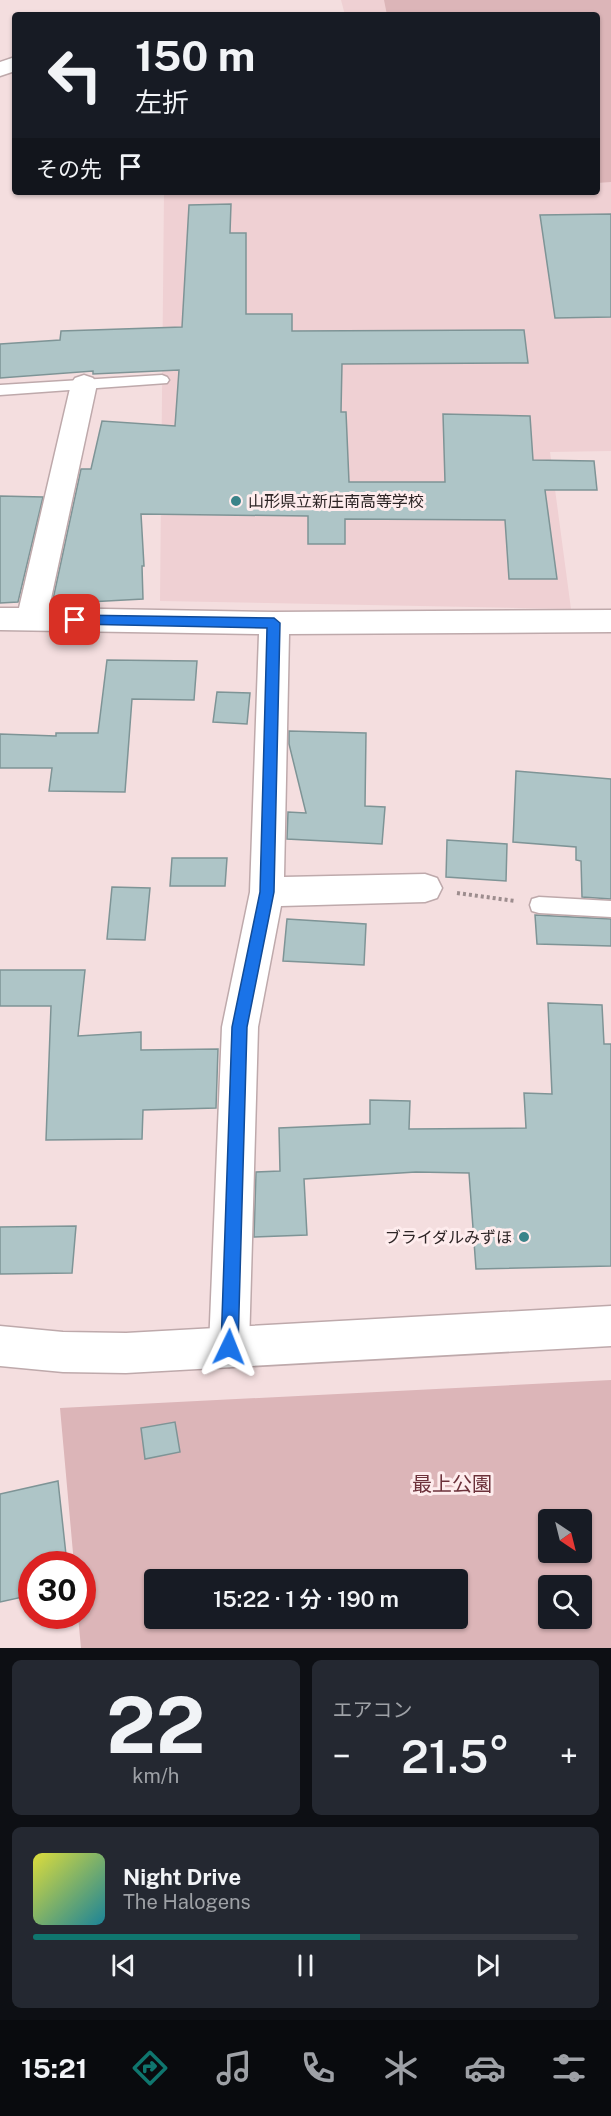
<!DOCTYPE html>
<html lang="ja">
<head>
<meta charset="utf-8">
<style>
	body { margin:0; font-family:"Public Sans","Noto Sans JP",sans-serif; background:#242831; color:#f1f3f6; height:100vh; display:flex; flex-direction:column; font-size:22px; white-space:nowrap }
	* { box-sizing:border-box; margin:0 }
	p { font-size:20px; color:#9ea1a6 }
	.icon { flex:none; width:33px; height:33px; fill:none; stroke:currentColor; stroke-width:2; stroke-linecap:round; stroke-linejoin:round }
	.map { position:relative; height:1648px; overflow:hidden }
	.drawer { display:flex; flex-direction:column; gap:12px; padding:12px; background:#0d0f14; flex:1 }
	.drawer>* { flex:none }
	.guide { position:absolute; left:12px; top:12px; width:588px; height:183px; border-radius:6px; box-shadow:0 2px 4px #0004; background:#171b24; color:#f1f3f6; overflow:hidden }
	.needle { width:39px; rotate:145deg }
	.tools { position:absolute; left:538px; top:1509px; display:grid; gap:12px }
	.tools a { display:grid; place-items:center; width:54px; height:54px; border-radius:6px; background:#171b24; box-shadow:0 2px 4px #0004; font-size:30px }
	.speed { position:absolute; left:18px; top:1551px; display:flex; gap:12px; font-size:30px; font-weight:700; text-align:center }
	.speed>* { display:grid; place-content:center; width:78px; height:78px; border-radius:50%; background:#171b24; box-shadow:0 2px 4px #0004; line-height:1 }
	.speed .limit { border:9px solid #d22; background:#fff; color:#111 }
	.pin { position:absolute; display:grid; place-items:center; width:51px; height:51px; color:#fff; margin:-26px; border-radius:12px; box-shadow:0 3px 9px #0006 }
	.me { position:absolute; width:66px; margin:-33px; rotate:2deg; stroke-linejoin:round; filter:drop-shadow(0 0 4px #0008) }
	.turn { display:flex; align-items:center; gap:21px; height:126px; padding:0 24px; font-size:27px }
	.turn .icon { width:78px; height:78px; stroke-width:2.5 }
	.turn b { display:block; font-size:42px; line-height:51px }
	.then { display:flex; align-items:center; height:57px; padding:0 24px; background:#0003; gap:12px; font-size:22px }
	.big { font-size:45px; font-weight:600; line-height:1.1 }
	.drawer .tile { flex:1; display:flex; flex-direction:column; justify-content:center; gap:9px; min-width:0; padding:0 21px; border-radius:9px; background:#242831 }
	.drawer .dial { align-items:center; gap:0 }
	.dial b { font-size:78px; line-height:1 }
	.song { display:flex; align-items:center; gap:18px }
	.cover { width:72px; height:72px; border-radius:9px; background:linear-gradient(135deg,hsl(60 70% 55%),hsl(190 70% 35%)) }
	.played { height:6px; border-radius:3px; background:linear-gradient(90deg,#0f766e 60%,#363941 60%) }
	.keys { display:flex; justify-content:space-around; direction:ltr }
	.heat { display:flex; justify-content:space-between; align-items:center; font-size:33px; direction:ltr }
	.drawer .tiles { flex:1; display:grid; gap:12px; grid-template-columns:1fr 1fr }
	.tile:last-child { grid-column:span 2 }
	.trip { position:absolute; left:144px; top:1569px; width:324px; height:60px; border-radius:6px; background:#171b24; box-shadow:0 2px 4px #0004; font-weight:600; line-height:60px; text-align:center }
	.tabs { display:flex; height:96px; justify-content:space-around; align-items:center; background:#090b0e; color:#9ea1a6 }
	.tabs .icon { width:42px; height:42px }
	.tabs .on { color:#0f766e }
	.tabs b { font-size:27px; color:#f1f3f6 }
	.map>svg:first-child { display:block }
	.built { fill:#efd0d3 }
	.green { fill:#dcb5b8; fill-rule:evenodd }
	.building { fill:#aec5c7; stroke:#7e9496; stroke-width:1.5 }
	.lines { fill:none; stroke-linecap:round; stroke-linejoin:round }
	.lane-casing { stroke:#bea9ab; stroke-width:3 }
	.street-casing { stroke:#bea9ab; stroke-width:3 }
	.secondary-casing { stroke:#bea9ab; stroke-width:3 }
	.path { stroke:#9d8d8e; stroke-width:4; stroke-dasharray:3 3; stroke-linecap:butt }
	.lane { fill:#fff; fill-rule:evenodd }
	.street { fill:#fff; fill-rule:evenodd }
	.secondary { fill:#fff; fill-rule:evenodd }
	.route { fill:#1a73e8; stroke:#114b97; stroke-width:1.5 }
	.poi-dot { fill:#3b8389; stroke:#feeced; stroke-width:2 }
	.labels { text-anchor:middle; stroke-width:6; stroke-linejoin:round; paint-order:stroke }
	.poi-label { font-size:16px; fill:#2c2425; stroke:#feeced; text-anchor:start }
	.near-park-label { font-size:20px; fill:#6c313a; stroke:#feeced }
</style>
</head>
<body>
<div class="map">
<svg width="611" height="1648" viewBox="0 0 611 1648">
	<rect width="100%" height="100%" fill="#f4dedf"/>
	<path class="built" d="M341 0H611V451L550 452 571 609 160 601 164 192H597V15H345Z"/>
	<path class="green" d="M384 0H611V182L597 183V15H387Z
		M611 1380V1648H81L78 1616H82V1564H74L60 1408ZM549 1520H582V1552H549ZM154 1580H458V1618H154ZM549 1586H582V1618H549Z"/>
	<path class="building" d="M231 204 230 233H246V314H292V331L524 330 528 363 342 364 341 412H346L349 482H445L443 414 530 416 533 460 594 461 597 490H545L557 579H509L505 520 345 519V544H308V516L141 514 144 566H142L143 599 52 604 81 469H91L102 421 175 426 179 370 93 374V371L0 378V344L60 340 61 331 182 327 189 205Z
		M611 214V317L555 318 540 215Z
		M0 496 43 497 18 602 0 603Z
		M107 660 197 661 194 700 132 699 125 792 49 791 52 768H0V734L56 736V733H98Z
		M217 692 250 693 247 724 213 722Z
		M289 731 366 733 365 806 385 807 382 844 287 839 288 812 306 813 289 744Z
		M516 771 611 779V899L582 897 581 861 576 860V847L513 842Z
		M447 840 507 844 506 881 446 877Z
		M172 858H227L225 886H170Z
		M112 887 150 888 145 940 107 939Z
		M535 915 611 919V946L537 944Z
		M287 919 366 924 364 965 283 961Z
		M0 970H85L78 1036 141 1032V1050L218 1049 216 1108 143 1110 142 1139 46 1140 51 1006H0Z
		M548 1003 602 1005 604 1044H611V1266L476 1269 469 1173 416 1172 304 1179 307 1235 254 1237 256 1172 280 1171 279 1128 370 1124V1100L410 1101 409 1129 526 1128 524 1093 552 1094Z
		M76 1226 72 1273 0 1274V1227Z
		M175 1422 180 1452 145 1459 141 1428Z
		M58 1481 67 1564H32V1595L0 1602V1494Z"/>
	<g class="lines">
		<defs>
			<path id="lane" d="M162 375 167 377 169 380 167 383 0 395V385Z
				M539 897 611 901V917L539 913 532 911 530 905 532 899Z"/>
			<path id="street" d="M15 57V71L0 76V62Z
				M84 375 93 378 97 384 49 608 274 612 611 610V632L289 634 284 877 425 874 437 878 442 888 437 898 425 902 281 906 258 1027 249 1347 243 1361 229 1367 215 1361 209 1347 222 1027 250 892 259 634 0 630V608H19L71 384 75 378Z"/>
			<path id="secondary" d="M611 1306V1346L126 1373 63 1372 0 1366V1326L63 1332 126 1333Z"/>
		</defs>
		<use href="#lane" class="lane-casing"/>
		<use href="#street" class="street-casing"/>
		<use href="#secondary" class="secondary-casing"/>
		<path class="path" d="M457 893 515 901"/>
		<use href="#lane" class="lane"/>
		<use href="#street" class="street"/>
		<use href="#secondary" class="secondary"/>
	</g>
	<path class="route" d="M75 615 274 618 280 623 274 892 247 1027 238 1347 235 1353 229 1356 223 1353 221 1347 232 1027 260 892 267 628 75 624 69 620Z"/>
	<g class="poi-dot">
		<circle cx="236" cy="501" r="6"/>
		<circle cx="524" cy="1237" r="6"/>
	</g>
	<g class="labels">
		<g class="poi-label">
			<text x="248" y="507">山形県立新庄南高等学校</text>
			<text x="512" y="1243" text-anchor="end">ブライダルみずほ</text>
		</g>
		<g class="near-park-label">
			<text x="452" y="1491">最上公園</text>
		</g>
	</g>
</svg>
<div class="tools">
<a><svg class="needle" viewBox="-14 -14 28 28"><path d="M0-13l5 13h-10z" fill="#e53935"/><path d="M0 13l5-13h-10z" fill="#9ea1a6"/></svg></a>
<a><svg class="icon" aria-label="search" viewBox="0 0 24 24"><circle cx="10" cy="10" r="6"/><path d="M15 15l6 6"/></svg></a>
</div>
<div class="speed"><div class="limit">30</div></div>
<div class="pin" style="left:75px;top:620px;background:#d93025"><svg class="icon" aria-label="arrive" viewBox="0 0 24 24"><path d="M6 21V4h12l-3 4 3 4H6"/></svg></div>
<svg class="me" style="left:229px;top:1347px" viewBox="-20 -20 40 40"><path d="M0-17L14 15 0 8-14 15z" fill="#1a73e8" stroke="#fff" stroke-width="4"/></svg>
<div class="trip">15:22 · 1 分 · 190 m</div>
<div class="guide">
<div class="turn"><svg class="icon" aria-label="left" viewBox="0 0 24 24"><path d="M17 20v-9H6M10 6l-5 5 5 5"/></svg><div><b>150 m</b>左折</div></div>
<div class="then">その先<svg class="icon" aria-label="arrive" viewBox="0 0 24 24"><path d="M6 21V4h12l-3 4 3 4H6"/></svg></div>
</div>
</div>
<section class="drawer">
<div class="tiles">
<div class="tile dial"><b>22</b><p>km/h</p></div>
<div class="tile"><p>エアコン</p>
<div class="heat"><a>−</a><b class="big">21.5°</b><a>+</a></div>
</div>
<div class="tile">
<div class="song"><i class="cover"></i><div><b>Night Drive</b><p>The Halogens</p></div></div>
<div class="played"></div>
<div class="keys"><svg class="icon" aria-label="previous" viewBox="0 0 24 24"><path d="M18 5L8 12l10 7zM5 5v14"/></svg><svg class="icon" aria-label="pause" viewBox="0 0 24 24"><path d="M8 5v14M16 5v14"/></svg><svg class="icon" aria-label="next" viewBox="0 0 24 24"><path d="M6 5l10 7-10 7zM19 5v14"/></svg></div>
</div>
</div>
</section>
<nav class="tabs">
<b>15:21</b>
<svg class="icon on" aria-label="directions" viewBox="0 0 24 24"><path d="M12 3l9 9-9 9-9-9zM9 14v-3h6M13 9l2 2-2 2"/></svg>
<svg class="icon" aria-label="music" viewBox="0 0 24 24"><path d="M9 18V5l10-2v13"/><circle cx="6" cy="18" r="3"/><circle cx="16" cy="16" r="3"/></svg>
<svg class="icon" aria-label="phone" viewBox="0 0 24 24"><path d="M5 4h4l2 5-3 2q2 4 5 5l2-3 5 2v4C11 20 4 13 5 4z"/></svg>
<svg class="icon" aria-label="climate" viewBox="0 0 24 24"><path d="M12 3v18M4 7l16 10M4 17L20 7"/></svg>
<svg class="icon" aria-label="car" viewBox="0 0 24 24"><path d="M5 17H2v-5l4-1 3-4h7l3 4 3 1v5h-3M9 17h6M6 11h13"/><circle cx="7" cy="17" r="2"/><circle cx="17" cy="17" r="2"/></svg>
<svg class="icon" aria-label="filters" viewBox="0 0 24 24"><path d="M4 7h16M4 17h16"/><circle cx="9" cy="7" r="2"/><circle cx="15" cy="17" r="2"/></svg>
</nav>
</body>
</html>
